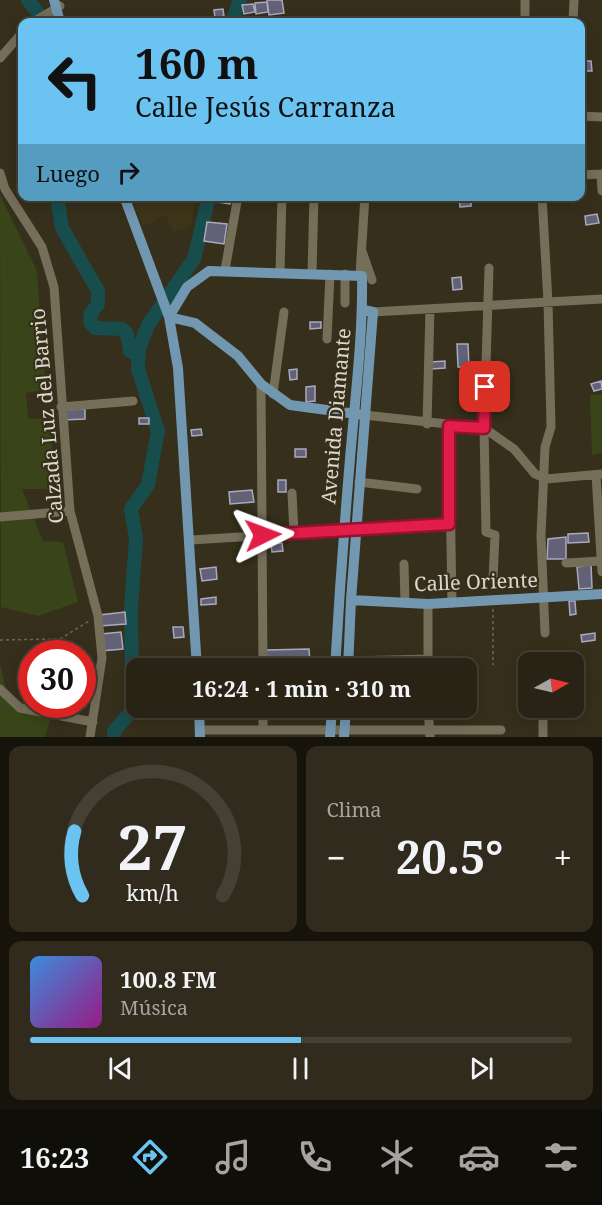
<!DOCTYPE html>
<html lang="es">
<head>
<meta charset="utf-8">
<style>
	body { margin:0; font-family:"Noto Serif",serif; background:#302b1d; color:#f1f3f6; height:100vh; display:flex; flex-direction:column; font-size:22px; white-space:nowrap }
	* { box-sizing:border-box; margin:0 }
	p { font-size:20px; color:#a5a4a0 }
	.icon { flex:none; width:33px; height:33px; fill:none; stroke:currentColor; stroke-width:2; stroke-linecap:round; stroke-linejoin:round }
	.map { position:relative; height:737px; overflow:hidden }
	.sheet { display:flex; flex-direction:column; gap:9px; padding:9px; background:#16130b; flex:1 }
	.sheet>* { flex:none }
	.banner { position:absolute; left:18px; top:18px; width:567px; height:183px; border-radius:12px; box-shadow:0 3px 15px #0003,0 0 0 2px #444034; background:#6bc3f2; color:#111; overflow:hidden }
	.needle { width:39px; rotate:82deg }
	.fabs { position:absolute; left:518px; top:652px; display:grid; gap:12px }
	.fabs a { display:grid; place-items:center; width:66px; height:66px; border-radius:12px; background:#282314; box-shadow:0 3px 15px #0003,0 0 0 2px #444034; font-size:30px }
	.speed { position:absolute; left:18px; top:640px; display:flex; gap:12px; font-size:30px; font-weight:700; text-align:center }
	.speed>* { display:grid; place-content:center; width:78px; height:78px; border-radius:50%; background:#282314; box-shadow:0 3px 15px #0003,0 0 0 2px #444034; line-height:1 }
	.speed .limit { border:9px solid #d22; background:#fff; color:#111 }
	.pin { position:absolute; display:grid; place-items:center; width:51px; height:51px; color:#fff; margin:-26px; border-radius:12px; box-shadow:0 3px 9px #0006 }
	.me { position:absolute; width:66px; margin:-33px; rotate:87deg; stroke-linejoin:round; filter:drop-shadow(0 0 4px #0008) }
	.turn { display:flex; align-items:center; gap:21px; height:126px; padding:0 18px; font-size:27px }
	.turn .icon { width:78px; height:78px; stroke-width:2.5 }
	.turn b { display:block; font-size:42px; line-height:51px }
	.then { display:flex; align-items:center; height:57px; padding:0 18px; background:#0003; gap:12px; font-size:22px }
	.big { font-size:45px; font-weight:700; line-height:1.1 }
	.sheet .card { flex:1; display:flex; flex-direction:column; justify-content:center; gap:9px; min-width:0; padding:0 21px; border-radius:12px; background:#302b1d }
	.sheet .dial { align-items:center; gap:0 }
	.dial svg { height:156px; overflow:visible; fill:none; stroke:#444034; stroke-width:7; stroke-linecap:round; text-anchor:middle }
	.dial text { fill:#f1f3f6; stroke:none }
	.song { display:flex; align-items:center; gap:18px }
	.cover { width:72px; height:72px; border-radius:9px; background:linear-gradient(135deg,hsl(210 70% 55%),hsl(310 70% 35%)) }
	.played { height:6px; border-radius:3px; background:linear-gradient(90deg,#6bc3f2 50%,#444034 50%) }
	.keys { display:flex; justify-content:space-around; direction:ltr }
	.heat { display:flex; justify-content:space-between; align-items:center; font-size:33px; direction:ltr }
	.sheet .tiles { flex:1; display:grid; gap:9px; grid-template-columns:1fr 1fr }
	.card:last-child { grid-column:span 2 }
	.trip { position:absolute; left:126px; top:658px; width:351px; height:60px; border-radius:12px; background:#282314; box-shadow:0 3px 15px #0003,0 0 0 2px #444034; font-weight:700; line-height:60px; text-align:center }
	.tab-bar { display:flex; height:96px; justify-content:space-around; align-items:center; background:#100e08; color:#a5a4a0 }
	.tab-bar .icon { width:42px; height:42px }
	.tab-bar .selected { color:#6bc3f2 }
	.tab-bar b { font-size:27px; color:#f1f3f6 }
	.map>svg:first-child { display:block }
	.built { fill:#3d3419 }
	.green { fill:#3a4419 }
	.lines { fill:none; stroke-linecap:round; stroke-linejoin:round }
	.river { stroke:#184d4d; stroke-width:14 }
	.building { fill:#636176; stroke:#aba9c1; stroke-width:1.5 }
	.path { stroke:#6d6856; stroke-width:1.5; stroke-dasharray:3 3; stroke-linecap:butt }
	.minor { stroke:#756e59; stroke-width:9 }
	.major { stroke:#7197b1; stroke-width:10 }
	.route-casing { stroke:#92132f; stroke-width:15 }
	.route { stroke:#e11d48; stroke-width:10 }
	.labels { text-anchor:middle; stroke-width:4.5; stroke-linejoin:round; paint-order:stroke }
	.street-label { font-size:20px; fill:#dcd8cc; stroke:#352f1b }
</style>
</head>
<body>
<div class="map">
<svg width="602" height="737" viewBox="0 0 602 737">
	<rect width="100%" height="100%" fill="#352f1b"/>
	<path class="built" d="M131 197H196L191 226 173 232 166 216 143 226Z"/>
	<path class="green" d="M0 195 37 271 46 390 26 393 28 419 49 418 56 489H22L43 541 63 542 78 602 38 616 1 607V621Z
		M602 394V453L592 455 590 395Z
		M0 663 8 698 53 710 45 737H0Z"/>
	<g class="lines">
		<path class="river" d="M28 0 45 22
			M232 22 240 0
			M57 196 62 228 98 291V304L91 313 90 322 95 328 122 329 127 334 130 351 139 356
			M136 692 132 687 131 608 136 539 131 509 148 485 158 431 138 369 139 348 148 325 194 259 209 196
			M114 737V731L136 706"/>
	</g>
	<path class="building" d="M267 0H282L284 13 269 15Z
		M267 2 268 12 256 14 255 3Z
		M253 4 255 12 244 14 242 5Z
		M223 9 224 16 215 18 214 10Z
		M580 61H591L592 71H580Z
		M211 196H231L230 204 210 201Z
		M459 196H471V206L460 207Z
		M597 214 599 223 586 225 585 216Z
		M207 222 227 224 224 244 204 241Z
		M461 277 462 289 453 290 452 278Z
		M310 322H321V328L310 329Z
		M457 344H468L469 367H458Z
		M445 361V368L431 369V362Z
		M297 369V379L290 380 289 370Z
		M601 381 602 389 594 391 591 384Z
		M315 386V401L306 402V387Z
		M85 409V419L64 420 63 410Z
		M139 418H149V424H139Z
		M201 429 202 435 192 436 191 430Z
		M295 449H306V457H295Z
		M329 456H339V462H329Z
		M278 480H286V492H278Z
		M252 490 254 502 230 504 229 492Z
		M588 533 589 542 568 543V534Z
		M566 537V559H547L548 539Z
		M282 543 283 551 272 552 271 544Z
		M591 564 592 588 579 589 577 567Z
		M216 567 217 579 202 581 200 569Z
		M216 597V604L201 605V599Z
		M569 601H575L576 614 570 615Z
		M125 612 126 624 100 626 99 615Z
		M173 627H183L184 637 174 638Z
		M121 632 123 649 101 651V634Z
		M595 633V640L582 642 581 635Z
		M309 649 310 662 267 663 266 650Z
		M173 661V669H151V663Z
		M151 662V669H137V663Z
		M203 663H226V669H203Z"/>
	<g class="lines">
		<path class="path" d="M493 609V665
			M0 640 60 639 89 621"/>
		<path class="minor" d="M525 0V22
			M33 22 60 6
			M573 22 574 0
			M0 58 22 33
			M580 116 602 117
			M0 173 5 189 42 247 54 287 70 511 98 616 102 658 90 737
			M601 174 602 191
			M580 175 602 174
			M542 196 548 302 551 427 545 447 541 536 545 633
			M362 251 372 280
			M489 268 484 428 486 532 495 535 493 579
			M225 270 238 196
			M280 272 282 196
			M312 273 314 196
			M360 274 365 196
			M345 303V274
			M373 312 602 299
			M327 339 330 274
			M261 384 263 669
			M273 394 284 312
			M61 407 133 401
			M364 415 484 428 514 449 535 474 546 479 602 474
			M427 424 430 309
			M449 426 452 603
			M596 475 602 572
			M359 482 417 489
			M292 493 294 533
			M0 517 70 511
			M191 540 449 524
			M566 563 601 561
			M404 564 405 603
			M428 604V669
			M349 661 429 659
			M0 689 20 708 93 722
			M263 708V730
			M428 708 430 737
			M200 730H501
			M543 737V708"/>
		<path class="major" d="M54 0 60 22
			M124 196 169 317 178 368 197 669
			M351 600 428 604 602 594
			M335 669C339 599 344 529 350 459 355 398 363 337 362 276L209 271 187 287 169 317 195 323 238 356 261 384 290 405 364 415
			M348 669 351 600 373 312 364 310
			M199 708 200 737
			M330 737 332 708
			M344 737 346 708"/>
	</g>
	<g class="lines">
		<defs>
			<path id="route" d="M263 535 449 524V426L484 428 485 387"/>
		</defs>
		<use href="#route" class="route-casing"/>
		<use href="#route" class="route"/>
	</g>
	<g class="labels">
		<g class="street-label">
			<text transform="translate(47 416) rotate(-95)" y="7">Calzada Luz del Barrio</text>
			<text transform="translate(336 416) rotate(-85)" y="7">Avenida Diamante</text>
			<text transform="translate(476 582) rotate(-2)" y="7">Calle Oriente</text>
		</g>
	</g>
</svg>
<div class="fabs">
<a><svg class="needle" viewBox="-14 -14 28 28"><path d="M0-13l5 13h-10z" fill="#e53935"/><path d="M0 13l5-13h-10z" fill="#a5a4a0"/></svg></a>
</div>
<div class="speed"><div class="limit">30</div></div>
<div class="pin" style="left:485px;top:387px;background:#d93025"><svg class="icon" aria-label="arrive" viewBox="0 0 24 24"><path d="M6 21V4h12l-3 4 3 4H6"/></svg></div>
<svg class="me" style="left:263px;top:535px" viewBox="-20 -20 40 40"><path d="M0-17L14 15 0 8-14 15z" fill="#e11d48" stroke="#fff" stroke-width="4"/></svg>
<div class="trip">16:24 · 1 min · 310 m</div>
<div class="banner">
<div class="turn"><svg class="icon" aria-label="left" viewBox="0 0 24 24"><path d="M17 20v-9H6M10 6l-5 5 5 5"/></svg><div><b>160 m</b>Calle Jesús Carranza</div></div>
<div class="then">Luego<svg class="icon" aria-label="right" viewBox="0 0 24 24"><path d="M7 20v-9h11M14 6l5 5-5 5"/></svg></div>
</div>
</div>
<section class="sheet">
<div class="tiles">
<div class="card dial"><svg viewBox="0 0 100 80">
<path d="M14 69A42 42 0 1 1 86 69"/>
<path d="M14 69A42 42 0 0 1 10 36" stroke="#6bc3f2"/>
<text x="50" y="56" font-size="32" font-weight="700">27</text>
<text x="50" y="72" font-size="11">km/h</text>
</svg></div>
<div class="card"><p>Clima</p>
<div class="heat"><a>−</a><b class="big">20.5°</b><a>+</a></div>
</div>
<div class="card">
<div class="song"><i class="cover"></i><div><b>100.8 FM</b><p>Música</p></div></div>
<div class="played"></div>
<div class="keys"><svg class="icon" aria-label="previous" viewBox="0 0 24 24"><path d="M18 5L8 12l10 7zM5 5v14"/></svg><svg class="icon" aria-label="pause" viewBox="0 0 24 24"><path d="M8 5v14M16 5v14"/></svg><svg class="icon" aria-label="next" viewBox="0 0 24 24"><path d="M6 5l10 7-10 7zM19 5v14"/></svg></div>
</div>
</div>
</section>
<nav class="tab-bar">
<b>16:23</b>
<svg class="icon selected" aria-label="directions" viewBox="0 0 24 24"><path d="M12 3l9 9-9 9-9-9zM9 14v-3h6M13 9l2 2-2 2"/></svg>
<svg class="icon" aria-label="music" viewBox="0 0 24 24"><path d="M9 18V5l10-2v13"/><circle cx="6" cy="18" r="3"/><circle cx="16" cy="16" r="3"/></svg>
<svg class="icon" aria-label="phone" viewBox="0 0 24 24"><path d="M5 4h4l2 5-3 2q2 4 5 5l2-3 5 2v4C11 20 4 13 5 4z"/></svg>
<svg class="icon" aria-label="climate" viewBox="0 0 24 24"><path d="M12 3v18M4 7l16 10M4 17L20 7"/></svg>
<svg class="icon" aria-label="car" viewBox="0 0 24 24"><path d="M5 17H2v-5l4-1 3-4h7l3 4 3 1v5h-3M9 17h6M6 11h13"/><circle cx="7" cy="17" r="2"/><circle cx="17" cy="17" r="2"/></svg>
<svg class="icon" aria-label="filters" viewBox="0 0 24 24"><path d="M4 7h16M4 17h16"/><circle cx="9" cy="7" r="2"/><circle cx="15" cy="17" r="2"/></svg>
</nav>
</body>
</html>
